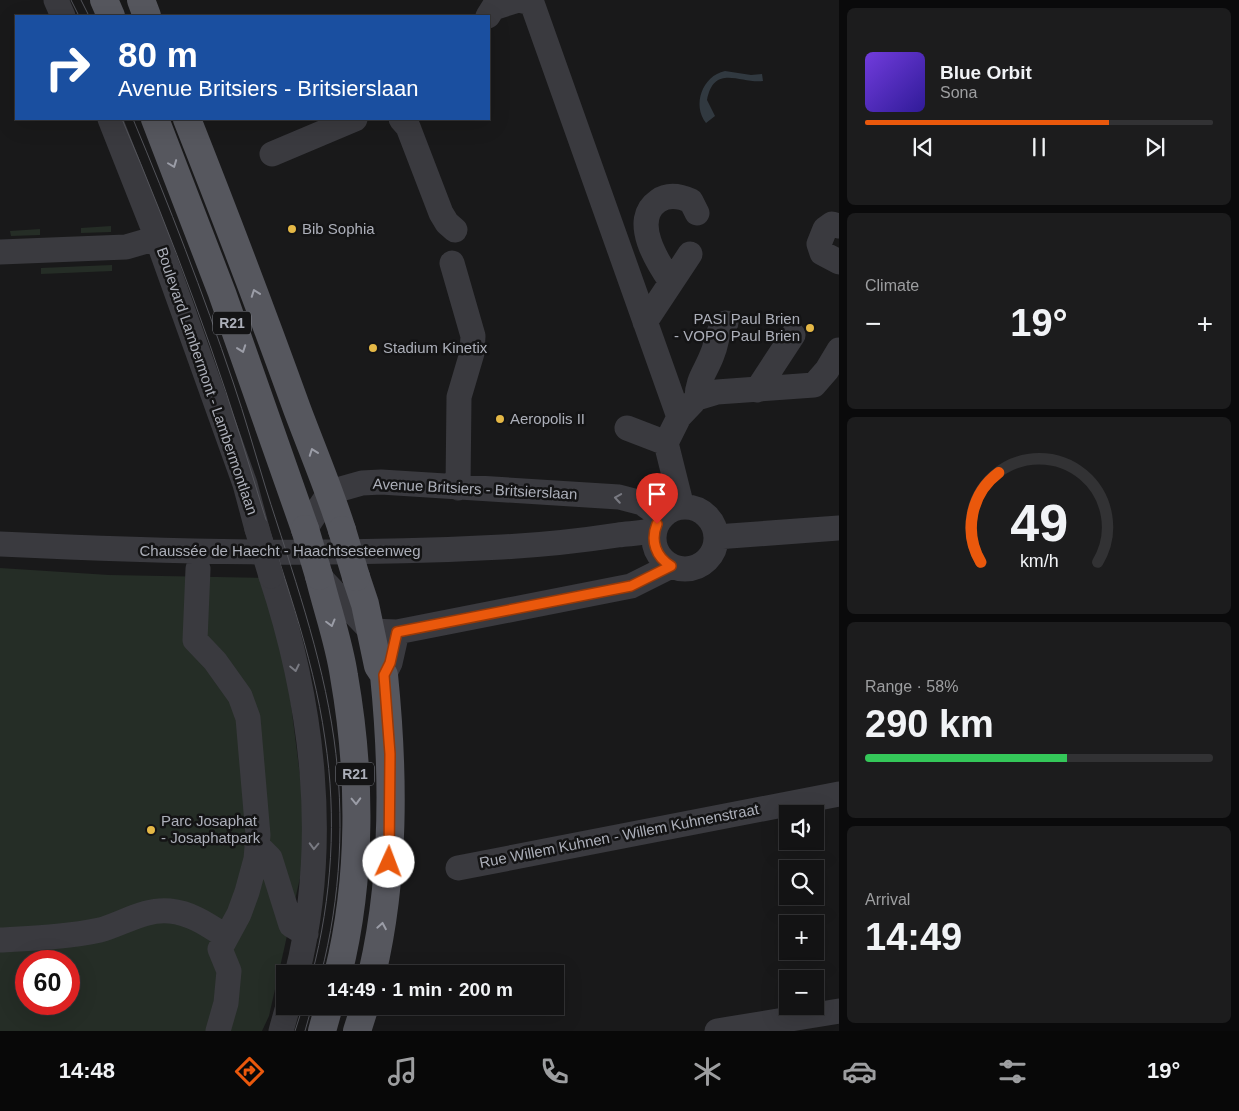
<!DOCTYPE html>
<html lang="en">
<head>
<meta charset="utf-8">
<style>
	body { margin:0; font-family:Arial,sans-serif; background:#1c1c1d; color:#f1f3f6; height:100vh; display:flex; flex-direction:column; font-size:19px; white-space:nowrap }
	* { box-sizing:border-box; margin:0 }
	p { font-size:16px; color:#9d9ea0 }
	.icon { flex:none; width:28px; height:28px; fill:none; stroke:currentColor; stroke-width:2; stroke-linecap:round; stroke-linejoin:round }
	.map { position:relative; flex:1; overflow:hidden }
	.side { display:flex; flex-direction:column; gap:8px; padding:8px; background:#0a0a0b; width:400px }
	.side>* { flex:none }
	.top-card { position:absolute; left:15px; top:15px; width:475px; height:105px; border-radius:0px; box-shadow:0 5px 20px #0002,0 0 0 1px #323234; background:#1a4fa0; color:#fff; overflow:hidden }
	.fabs { position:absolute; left:779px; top:805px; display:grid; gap:10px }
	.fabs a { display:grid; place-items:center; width:45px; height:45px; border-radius:0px; background:#131314; box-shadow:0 5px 20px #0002,0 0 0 1px #323234; font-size:25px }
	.speed { position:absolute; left:15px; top:950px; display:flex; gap:10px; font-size:25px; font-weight:700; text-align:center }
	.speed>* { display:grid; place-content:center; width:65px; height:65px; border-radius:50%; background:#131314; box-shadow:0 5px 20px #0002,0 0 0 1px #323234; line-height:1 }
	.speed .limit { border:8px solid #d22; background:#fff; color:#111 }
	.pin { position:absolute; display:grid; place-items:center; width:42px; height:42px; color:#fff; margin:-51px -21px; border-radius:50% 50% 50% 0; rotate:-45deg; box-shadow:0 0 5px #0007 }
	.pin .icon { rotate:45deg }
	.me { position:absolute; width:55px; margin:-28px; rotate:2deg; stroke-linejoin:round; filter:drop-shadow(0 0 4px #0008) }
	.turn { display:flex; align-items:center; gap:18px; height:105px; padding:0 20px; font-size:22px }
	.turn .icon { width:65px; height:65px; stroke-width:2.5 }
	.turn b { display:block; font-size:35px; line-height:42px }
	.big { font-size:38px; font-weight:800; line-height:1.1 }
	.side .card { flex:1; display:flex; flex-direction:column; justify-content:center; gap:8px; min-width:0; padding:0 18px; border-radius:8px; background:#1c1c1d }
	.side .dial { align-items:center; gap:0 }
	.dial svg { height:130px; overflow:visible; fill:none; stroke:#323234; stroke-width:7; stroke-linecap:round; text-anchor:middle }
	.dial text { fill:#f1f3f6; stroke:none }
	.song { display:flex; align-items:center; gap:15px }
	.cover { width:60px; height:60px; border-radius:8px; background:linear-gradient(135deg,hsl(260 70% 55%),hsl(250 70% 35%)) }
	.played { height:5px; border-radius:2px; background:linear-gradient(90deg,#ea580c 70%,#323234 70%) }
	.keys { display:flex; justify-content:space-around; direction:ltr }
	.heat { display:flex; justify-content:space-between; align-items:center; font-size:28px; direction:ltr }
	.charge { height:8px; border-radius:4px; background:linear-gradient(90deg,#34c759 58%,#323234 0) }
	.trip { position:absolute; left:276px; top:965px; width:288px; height:50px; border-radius:0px; background:#131314; box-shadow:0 5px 20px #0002,0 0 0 1px #323234; font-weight:800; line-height:50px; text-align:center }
	.tabs { display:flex; height:80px; justify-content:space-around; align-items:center; background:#080808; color:#9d9ea0 }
	.tabs .icon { width:35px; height:35px }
	.tabs .selected { color:#ea580c }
	.tabs b { font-size:22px; color:#f1f3f6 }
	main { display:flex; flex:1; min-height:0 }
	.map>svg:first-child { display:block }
	.green { fill:#252d26; fill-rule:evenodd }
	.water { fill:#313940 }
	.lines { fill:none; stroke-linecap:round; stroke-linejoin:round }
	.minor { stroke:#3a3a3f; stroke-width:25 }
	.major { stroke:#56575e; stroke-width:28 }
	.tram { stroke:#53545a; stroke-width:1 }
	.minor-bridge { stroke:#3a3a3f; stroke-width:25 }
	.major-bridge { stroke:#56575e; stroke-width:28 }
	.oneway { stroke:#9b9da7 }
	.oneway2 { stroke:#797a82 }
	.route-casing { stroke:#983908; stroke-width:12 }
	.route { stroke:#ea580c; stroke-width:9 }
	.poi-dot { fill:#e5b846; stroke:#141415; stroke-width:2 }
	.labels { text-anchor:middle; stroke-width:5; stroke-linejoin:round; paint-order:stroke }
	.shield { fill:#141415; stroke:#7e8088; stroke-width:1 }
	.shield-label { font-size:14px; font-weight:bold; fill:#acafb9 }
	.poi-label { font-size:15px; fill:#acafb9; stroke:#141415; text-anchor:start }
	.street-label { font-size:15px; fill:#acafb9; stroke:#141415 }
</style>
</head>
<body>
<main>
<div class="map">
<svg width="839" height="1031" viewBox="0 0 839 1031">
	<rect width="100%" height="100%" fill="#19191a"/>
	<path class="green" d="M111 226V232L81 233V228Z
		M40 229V235L11 236 10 231Z
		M112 265V271L41 274V268Z
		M0 568 109 575 266 578 287 673 302 791V869L269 1016 262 1031H0ZM26 961H69V1004H26Z"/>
	<path class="water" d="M725 71 751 75 762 74 763 81C741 84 714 63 707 100L715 116 706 123C692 105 702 76 725 71Z"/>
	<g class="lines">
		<path class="minor" d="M56 0 63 16
			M519 0 532 3 679 417 666 443 682 507
			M488 16 493 8 518 0
			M110 119 157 238 245 484 257 529
			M401 119 408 127 441 213 447 223 455 230
			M272 154 355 119
			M839 226 832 224 825 229 819 244 822 253 839 262
			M0 252 126 247 157 238
			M452 263 473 336 472 353 459 397 458 488
			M671 282C658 263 630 220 658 201 668 194 680 196 691 201L697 213
			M645 322 690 254
			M757 390 793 335
			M697 398C697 380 706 371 712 355 719 339 713 338 726 323
			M679 417 697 398 717 392 814 385 827 370 839 350
			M627 428 666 443
			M654 538a31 31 0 1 1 62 0a31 31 0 1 1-62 0Z
			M305 529 330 492 362 483 381 482 619 497 642 503 662 517
			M716 537 839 528
			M0 544C167 552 335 556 502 547 541 545 579 541 618 535 631 533 643 534 655 529
			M198 569 195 640 215 661 240 696 248 718 258 835 256 859 247 892 239 914 220 949 229 971 226 1003 218 1031
			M271 576C313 703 330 842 297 974
			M319 576 371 631 397 632 631 586 671 566
			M384 675 390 663 397 632
			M257 845 270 858 291 925 306 934
			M458 868 839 794
			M0 940C33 938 67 937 100 930 122 924 146 908 170 911 191 913 208 925 225 936
			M281 1031 288 1006
			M717 1031 839 1011"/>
		<path class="major" d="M104 0 111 16
			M141 0 147 16
			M155 119 222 293 305 529
			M187 119C225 215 262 312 297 409 312 449 329 489 342 530
			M319 576C327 609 339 642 344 676 361 773 362 877 338 974
			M356 577 365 604 378 666 384 675C394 774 395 876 372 974
			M322 1031 329 1006
			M357 1031 365 1006"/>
		<path class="tram" d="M71 0 79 16
			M81 0 89 16
			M122 119C173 239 218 360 255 484 280 568 313 652 325 739 337 817 332 898 312 974
			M133 119C169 205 203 293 233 382 245 417 255 453 266 489 292 571 322 654 334 739 345 817 341 897 321 974
			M295 1031 303 1006
			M305 1031 312 1006"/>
		<path class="minor-bridge" d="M257 529 271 576"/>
		<path class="major-bridge" d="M305 529 319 576
			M342 530 356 577"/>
	</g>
	<defs><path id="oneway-chevron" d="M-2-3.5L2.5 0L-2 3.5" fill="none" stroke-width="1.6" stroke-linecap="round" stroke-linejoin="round" transform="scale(1.25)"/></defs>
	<g class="oneway">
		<use href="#oneway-chevron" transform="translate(173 164) rotate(69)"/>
		<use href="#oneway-chevron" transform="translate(255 293) rotate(-110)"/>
		<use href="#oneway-chevron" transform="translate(242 349) rotate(70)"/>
		<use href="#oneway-chevron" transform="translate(313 452) rotate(-110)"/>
		<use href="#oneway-chevron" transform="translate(331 623) rotate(75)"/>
		<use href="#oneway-chevron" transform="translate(356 801) rotate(88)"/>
		<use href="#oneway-chevron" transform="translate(382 926) rotate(-80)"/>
	</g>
	<g class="oneway2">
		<use href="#oneway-chevron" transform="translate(618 498) rotate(-171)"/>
		<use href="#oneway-chevron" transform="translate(295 668) rotate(78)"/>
		<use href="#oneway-chevron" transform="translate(314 846) rotate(92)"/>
	</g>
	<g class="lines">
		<defs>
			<path id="route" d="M389 862 390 754 384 675 390 663 397 632 631 586 671 566C656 557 650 541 657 524"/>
		</defs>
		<use href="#route" class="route-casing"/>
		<use href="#route" class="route"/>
	</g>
	<g class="poi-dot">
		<circle cx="292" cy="229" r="5"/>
		<circle cx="810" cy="328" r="5"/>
		<circle cx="373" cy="348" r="5"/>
		<circle cx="500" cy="419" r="5"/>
		<circle cx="151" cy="830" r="5"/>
	</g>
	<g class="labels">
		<g class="shield">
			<rect x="213" y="311.5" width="38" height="23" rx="4"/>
			<rect x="336" y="762.5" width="38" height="23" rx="4"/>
		</g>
		<g class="shield-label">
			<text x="232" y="328">R21</text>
			<text x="355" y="779">R21</text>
		</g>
		<g class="poi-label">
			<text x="302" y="234">Bib Sophia</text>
			<text x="800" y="324" text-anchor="end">PASI Paul Brien<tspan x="800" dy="17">- VOPO Paul Brien</tspan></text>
			<text x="383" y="353">Stadium Kinetix</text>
			<text x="510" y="424">Aeropolis II</text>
			<text x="161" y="826">Parc Josaphat<tspan x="161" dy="17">- Josaphatpark</tspan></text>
		</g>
		<g class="street-label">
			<text transform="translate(207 381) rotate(71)" y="5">Boulevard Lambermont - Lambermontlaan</text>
			<text transform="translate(475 489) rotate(3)" y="5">Avenue Britsiers - Britsierslaan</text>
			<text x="280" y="556">Chaussée de Haecht - Haachtsesteenweg</text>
			<text transform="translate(619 836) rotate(-11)" y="5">Rue Willem Kuhnen - Willem Kuhnenstraat</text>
		</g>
	</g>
</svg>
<div class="fabs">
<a><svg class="icon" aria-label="sound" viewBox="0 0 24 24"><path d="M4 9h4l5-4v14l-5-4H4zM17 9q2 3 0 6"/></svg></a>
<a><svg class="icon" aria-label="search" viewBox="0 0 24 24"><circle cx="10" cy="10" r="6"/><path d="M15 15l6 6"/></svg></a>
<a>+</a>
<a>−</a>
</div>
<div class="speed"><div class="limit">60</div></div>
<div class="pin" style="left:657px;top:524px;background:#d93025"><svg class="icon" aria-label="arrive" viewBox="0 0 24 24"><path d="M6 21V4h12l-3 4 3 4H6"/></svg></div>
<svg class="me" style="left:389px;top:862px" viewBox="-20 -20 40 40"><circle r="19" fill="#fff"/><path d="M0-13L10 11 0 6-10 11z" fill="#ea580c"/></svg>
<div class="trip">14:49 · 1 min · 200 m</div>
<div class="top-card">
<div class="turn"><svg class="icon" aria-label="right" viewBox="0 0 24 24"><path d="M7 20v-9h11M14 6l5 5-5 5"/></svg><div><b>80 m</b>Avenue Britsiers - Britsierslaan</div></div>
</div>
</div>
<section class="side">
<div class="card">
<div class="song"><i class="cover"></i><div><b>Blue Orbit</b><p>Sona</p></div></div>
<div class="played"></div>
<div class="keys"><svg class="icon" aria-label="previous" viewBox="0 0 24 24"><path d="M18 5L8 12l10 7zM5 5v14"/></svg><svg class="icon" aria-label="pause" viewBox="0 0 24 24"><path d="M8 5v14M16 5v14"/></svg><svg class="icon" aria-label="next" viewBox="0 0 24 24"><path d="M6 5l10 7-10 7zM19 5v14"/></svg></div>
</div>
<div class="card"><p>Climate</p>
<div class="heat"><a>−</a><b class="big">19°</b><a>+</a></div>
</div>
<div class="card dial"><svg viewBox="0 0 100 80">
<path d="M14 69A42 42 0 1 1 86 69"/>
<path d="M14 69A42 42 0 0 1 25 14" stroke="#ea580c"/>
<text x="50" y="56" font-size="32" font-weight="700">49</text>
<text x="50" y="72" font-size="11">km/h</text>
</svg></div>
<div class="card"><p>Range · 58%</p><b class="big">290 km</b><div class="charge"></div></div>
<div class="card"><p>Arrival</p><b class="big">14:49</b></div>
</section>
</main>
<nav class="tabs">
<b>14:48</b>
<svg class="icon selected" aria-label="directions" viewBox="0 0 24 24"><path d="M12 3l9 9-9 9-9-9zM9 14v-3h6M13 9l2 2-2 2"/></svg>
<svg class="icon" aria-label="music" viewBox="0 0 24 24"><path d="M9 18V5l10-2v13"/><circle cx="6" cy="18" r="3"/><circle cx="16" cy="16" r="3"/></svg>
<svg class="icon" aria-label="phone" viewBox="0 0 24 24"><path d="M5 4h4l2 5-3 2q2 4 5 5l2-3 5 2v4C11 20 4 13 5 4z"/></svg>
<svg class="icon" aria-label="climate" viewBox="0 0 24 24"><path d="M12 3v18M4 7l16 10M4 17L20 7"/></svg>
<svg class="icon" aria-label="car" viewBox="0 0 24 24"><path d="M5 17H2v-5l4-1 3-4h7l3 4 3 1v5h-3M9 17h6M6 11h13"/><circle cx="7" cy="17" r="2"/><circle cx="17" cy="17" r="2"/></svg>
<svg class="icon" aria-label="filters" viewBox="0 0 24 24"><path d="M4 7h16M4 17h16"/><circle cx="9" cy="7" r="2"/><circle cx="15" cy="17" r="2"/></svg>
<b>19°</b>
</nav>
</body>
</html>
